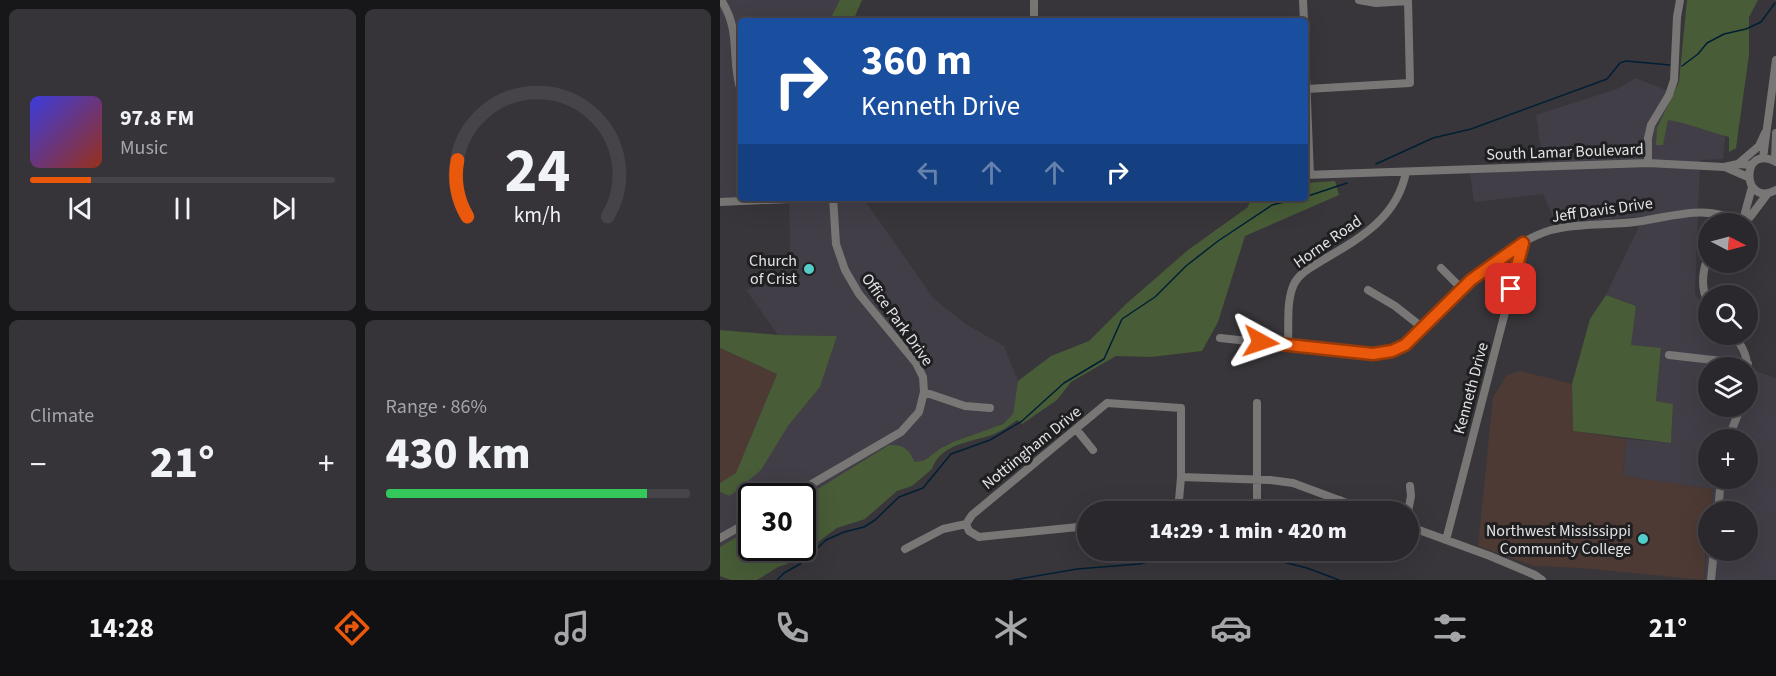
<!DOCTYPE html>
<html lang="en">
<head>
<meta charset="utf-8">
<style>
	body { margin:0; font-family:"Source Sans 3",sans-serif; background:#363438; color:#f1f3f6; height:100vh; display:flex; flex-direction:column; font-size:22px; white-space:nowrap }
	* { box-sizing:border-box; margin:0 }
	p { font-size:20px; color:#a5a6a9 }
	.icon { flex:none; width:33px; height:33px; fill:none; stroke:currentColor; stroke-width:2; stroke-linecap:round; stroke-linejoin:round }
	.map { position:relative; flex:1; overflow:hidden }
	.drawer { display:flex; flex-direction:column; gap:9px; padding:9px; background:#171618; width:720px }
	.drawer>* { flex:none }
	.top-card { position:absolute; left:18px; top:18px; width:570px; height:183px; border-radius:6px; box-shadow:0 6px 24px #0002,0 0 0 2px #464448; background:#1a4fa0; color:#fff; overflow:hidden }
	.needle { width:39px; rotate:96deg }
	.fabs { position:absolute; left:978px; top:213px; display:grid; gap:12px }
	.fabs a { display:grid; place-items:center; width:60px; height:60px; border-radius:50%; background:#2a282c; box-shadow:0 6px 24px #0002,0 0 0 2px #464448; font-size:30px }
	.speed { position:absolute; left:18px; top:483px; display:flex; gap:12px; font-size:30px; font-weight:700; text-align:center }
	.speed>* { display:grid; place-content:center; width:78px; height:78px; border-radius:50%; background:#2a282c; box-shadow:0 6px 24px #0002,0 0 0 2px #464448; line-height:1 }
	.speed .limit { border:3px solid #111; border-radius:9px; background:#fff; color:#111 }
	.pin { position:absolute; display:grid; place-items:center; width:51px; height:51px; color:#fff; margin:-26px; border-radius:12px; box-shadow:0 3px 9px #0006 }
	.me { position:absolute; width:66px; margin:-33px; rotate:95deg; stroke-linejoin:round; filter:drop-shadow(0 0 4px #0008) }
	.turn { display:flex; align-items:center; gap:21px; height:126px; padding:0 24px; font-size:27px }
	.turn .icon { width:78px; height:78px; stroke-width:2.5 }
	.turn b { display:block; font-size:42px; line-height:51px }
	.lanes { display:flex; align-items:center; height:57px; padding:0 24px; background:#0003; justify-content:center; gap:30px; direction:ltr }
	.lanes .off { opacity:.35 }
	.big { font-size:45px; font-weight:800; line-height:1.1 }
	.drawer .widget { flex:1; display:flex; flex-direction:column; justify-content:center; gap:9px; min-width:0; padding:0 21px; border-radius:9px; background:#363438 }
	.drawer .dial { align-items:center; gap:0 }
	.dial svg { height:156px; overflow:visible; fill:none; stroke:#464448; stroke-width:7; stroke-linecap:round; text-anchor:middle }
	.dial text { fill:#f1f3f6; stroke:none }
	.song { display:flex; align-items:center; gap:18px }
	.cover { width:72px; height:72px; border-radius:9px; background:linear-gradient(135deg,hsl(240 70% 55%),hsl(10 70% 35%)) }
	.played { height:6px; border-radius:3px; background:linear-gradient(90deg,#ea580c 20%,#464448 20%) }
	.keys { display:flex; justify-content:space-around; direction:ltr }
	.heat { display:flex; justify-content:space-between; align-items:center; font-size:33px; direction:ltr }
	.charge { height:9px; border-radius:4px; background:linear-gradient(90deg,#34c759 86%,#464448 0) }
	.drawer .tiles { flex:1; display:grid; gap:9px; grid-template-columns:repeat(2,1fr) }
	.trip { position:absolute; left:357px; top:501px; width:342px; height:60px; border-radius:30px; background:#2a282c; box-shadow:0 6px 24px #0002,0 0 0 2px #464448; font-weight:800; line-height:60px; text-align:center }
	.dock { display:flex; height:96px; justify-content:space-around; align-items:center; background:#111012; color:#a5a6a9 }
	.dock .icon { width:42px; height:42px }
	.dock .current { color:#ea580c }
	.dock b { font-size:27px; color:#f1f3f6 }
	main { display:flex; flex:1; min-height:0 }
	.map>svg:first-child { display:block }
	.built { fill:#423e47; fill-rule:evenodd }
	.education { fill:#4d3a34 }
	.green { fill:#485c37 }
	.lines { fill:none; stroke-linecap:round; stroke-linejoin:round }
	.stream { stroke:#001f35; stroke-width:1.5 }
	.minor { stroke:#797776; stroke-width:8 }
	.route-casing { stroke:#983908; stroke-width:15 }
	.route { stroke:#ea580c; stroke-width:10 }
	.poi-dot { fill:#54cdc8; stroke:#1f1e20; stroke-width:2 }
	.labels { text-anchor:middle; stroke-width:6; stroke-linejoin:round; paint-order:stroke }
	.street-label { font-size:16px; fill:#e2e1e3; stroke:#1f1e20 }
	.poi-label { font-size:16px; fill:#e2e1e3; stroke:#1f1e20; text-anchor:end }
</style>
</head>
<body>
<main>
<section class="drawer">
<div class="tiles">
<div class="widget">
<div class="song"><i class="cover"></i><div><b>97.8 FM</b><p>Music</p></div></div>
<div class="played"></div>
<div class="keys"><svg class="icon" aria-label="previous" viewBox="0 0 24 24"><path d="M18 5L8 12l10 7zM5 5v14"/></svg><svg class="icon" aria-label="pause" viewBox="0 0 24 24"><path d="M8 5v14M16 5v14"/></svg><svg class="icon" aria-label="next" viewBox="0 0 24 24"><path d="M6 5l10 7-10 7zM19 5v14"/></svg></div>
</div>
<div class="widget dial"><svg viewBox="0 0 100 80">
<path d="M14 69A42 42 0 1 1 86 69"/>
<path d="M14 69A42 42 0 0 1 9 40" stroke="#ea580c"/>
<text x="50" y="56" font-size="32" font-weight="700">24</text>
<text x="50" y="72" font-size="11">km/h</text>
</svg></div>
<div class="widget"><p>Climate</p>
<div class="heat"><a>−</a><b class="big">21°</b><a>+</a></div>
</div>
<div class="widget"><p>Range · 86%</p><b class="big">430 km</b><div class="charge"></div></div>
</div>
</section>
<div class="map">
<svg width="1056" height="580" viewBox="0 0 1056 580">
	<rect width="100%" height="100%" fill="#38363a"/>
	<path class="built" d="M0 0H120L109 21H21V198H143L214 299 247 325 284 346 298 381 293 415 283 424 225 445 205 460 195 462 193 457 170 445 83 498 32 496 31 528 0 547V492L11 496 100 387 117 336 58 335 26 290 55 280 71 277 69 203 0 206Z
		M916 78 960 96 1005 137 1003 159 980 160 975 293 988 315V334L1006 335 1014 343 1020 355 1038 372 1056 378V580H984L988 535V550H1028V512L991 511 992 489 903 476 906 439 951 443 953 404 936 401 941 349 910 345 916 306 886 295 924 216 836 224 823 194 754 202 750 173 824 170 816 115 897 89ZM988 368H1028V406H988ZM988 440H1028V478H988Z"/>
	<path class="education" d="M0 348 57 374 16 474 2 483H0Z
		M800 371 852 384 853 431 906 439 903 476 993 489 991 511 988 512 984 580 861 568 813 566 758 546 773 397 787 375Z"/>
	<path class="green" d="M120 0H142L133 21H109Z
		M967 0H1038L1029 17V55L1016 148 1009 152V137C989 132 969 123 948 120L943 145H936L937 128 959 82Z
		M615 181 619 195 525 236 498 322 482 351 431 357 396 356 351 382 337 400 302 424 297 420C289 426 282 431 272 435 251 442 220 444 212 469L192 486 177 491 145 519 117 528 86 551 77 555 67 564 58 567 37 580H11L0 576V547L31 528 32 548H82L83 498 169 445C183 444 189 449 195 462L205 460 221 448 233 442 283 424 293 414 298 381 331 356 369 341 406 304 468 250 528 207 531 198H585V183Z
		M886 295 916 306 911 345 941 348 936 401 953 404 951 443 853 431 852 384 870 319Z
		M0 330 58 335 117 336 100 387 68 426 41 470 10 496 0 492V483L16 473 57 374 0 348Z"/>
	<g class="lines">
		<path class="stream" d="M962 66 978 54 987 43 1004 34 1026 29 1041 22 1055 3
			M656 164 713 138 751 129 887 79 900 63 906 61 950 65
			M585 197 627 183
			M57 580 64 573 80 564 106 540 124 532 144 527 155 520 179 497 203 488 231 454 270 440 302 421 344 383 384 359 402 319 435 297 466 266 498 241 552 205 580 198
			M293 580 357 569 419 564 470 552 531 554 587 568 619 580"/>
		<path class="minor" d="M1 0C22 32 10 59 21 91
			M314 0V21
			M583 0 584 21
			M639 0 656 3 688 1
			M585 52 590 175
			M587 89 690 83 688 0
			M1043 158 1056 60
			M1055 161 1056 133
			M1056 162C1020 142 1021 209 1056 190
			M928 163V138L931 125 949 95 954 80 957 17 960 0
			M1018 164 1039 146 1045 133
			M1005 167 1028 177
			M585 175 928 163 1004 167 1018 164 1031 165
			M0 202 93 198
			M1023 220 1032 187
			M1020 224 1030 217 1048 193
			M988 257C982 272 981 288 988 303
			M721 268 742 289
			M648 290 675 306 703 328
			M1012 334C1025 348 1028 359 1028 377
			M500 338 653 354 672 351 685 345C725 307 778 246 831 230 859 222 894 226 922 221 953 216 992 203 1020 224
			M568 344C569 325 566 301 574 284 580 272 592 267 603 260 640 238 677 218 686 172
			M949 355 1028 364
			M204 392 245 406 270 408
			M356 429 373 450
			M1008 440 1021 406
			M461 477 550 480 573 483 651 512
			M71 496 181 432 199 412 204 392 203 377 196 363 139 294 125 270 116 244 113 198
			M537 512V403
			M616 512 620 500
			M688 512 691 496 690 486
			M998 512 1001 478
			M368 526 259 537 249 531 246 524 252 515 387 403 461 408V477L458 512
			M688 526 770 556 815 575 822 580
			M0 538 32 520
			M726 540 803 243
			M185 549 223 529 246 524
			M675 556 677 550
			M991 580 994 550"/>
	</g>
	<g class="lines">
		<defs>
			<path id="route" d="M541 342 653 354 672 351 685 345 751 280 803 243 791 289"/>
		</defs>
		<use href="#route" class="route-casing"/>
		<use href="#route" class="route"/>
	</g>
	<g class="poi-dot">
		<circle cx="89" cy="269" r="6"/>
		<circle cx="923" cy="539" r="6"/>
	</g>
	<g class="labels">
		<g class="street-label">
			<text transform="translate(845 151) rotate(-2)" y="6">South Lamar Boulevard</text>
			<text transform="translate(882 209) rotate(-8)" y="6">Jeff Davis Drive</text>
			<text transform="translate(607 241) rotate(-35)" y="6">Horne Road</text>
			<text transform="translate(178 319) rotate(54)" y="6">Office Park Drive</text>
			<text transform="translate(750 388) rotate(-75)" y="6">Kenneth Drive</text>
			<text transform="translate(311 447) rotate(-39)" y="6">Nottiingham Drive</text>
		</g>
		<g class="poi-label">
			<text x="77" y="266">Church<tspan x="77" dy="18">of Crist</tspan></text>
			<text x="911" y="536">Northwest Mississippi<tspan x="911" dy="18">Community College</tspan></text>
		</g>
	</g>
</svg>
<div class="fabs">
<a><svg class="needle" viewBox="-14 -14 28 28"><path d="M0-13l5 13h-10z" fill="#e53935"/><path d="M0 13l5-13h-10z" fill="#a5a6a9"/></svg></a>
<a><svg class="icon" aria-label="search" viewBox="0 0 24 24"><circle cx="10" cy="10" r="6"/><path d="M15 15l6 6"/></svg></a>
<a><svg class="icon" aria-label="layers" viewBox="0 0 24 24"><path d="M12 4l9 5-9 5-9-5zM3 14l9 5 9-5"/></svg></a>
<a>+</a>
<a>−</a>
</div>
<div class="speed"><div class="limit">30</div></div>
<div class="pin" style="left:791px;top:289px;background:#d93025"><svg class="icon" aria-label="arrive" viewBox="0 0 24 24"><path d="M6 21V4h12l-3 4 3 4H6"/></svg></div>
<svg class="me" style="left:541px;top:342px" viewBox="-20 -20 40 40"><path d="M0-17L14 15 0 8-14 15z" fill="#ea580c" stroke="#fff" stroke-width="4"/></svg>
<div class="trip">14:29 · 1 min · 420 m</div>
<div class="top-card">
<div class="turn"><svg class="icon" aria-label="right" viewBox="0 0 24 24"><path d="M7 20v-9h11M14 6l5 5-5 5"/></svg><div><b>360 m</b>Kenneth Drive</div></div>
<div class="lanes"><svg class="icon off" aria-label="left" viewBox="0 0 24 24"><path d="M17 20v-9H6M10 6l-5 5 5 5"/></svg><svg class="icon off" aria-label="ahead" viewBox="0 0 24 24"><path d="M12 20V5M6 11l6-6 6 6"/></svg><svg class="icon off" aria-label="ahead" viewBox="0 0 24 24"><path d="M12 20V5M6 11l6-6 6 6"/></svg><svg class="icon" aria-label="right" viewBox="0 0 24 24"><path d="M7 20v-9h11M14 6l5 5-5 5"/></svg></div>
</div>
</div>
</main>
<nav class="dock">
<b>14:28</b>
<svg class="icon current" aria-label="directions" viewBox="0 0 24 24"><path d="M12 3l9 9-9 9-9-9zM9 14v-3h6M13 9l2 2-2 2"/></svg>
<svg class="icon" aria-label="music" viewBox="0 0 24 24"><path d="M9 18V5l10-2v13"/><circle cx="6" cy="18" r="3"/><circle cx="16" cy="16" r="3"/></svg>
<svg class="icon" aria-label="phone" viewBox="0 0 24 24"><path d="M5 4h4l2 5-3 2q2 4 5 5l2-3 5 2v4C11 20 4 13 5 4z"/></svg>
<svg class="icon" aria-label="climate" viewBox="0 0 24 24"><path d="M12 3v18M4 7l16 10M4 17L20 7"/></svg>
<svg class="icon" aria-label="car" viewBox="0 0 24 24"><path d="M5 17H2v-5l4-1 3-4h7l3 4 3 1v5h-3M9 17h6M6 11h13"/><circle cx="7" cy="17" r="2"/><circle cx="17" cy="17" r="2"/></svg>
<svg class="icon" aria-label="filters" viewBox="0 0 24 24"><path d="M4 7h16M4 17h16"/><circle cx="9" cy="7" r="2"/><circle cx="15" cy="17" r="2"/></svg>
<b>21°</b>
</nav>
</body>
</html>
